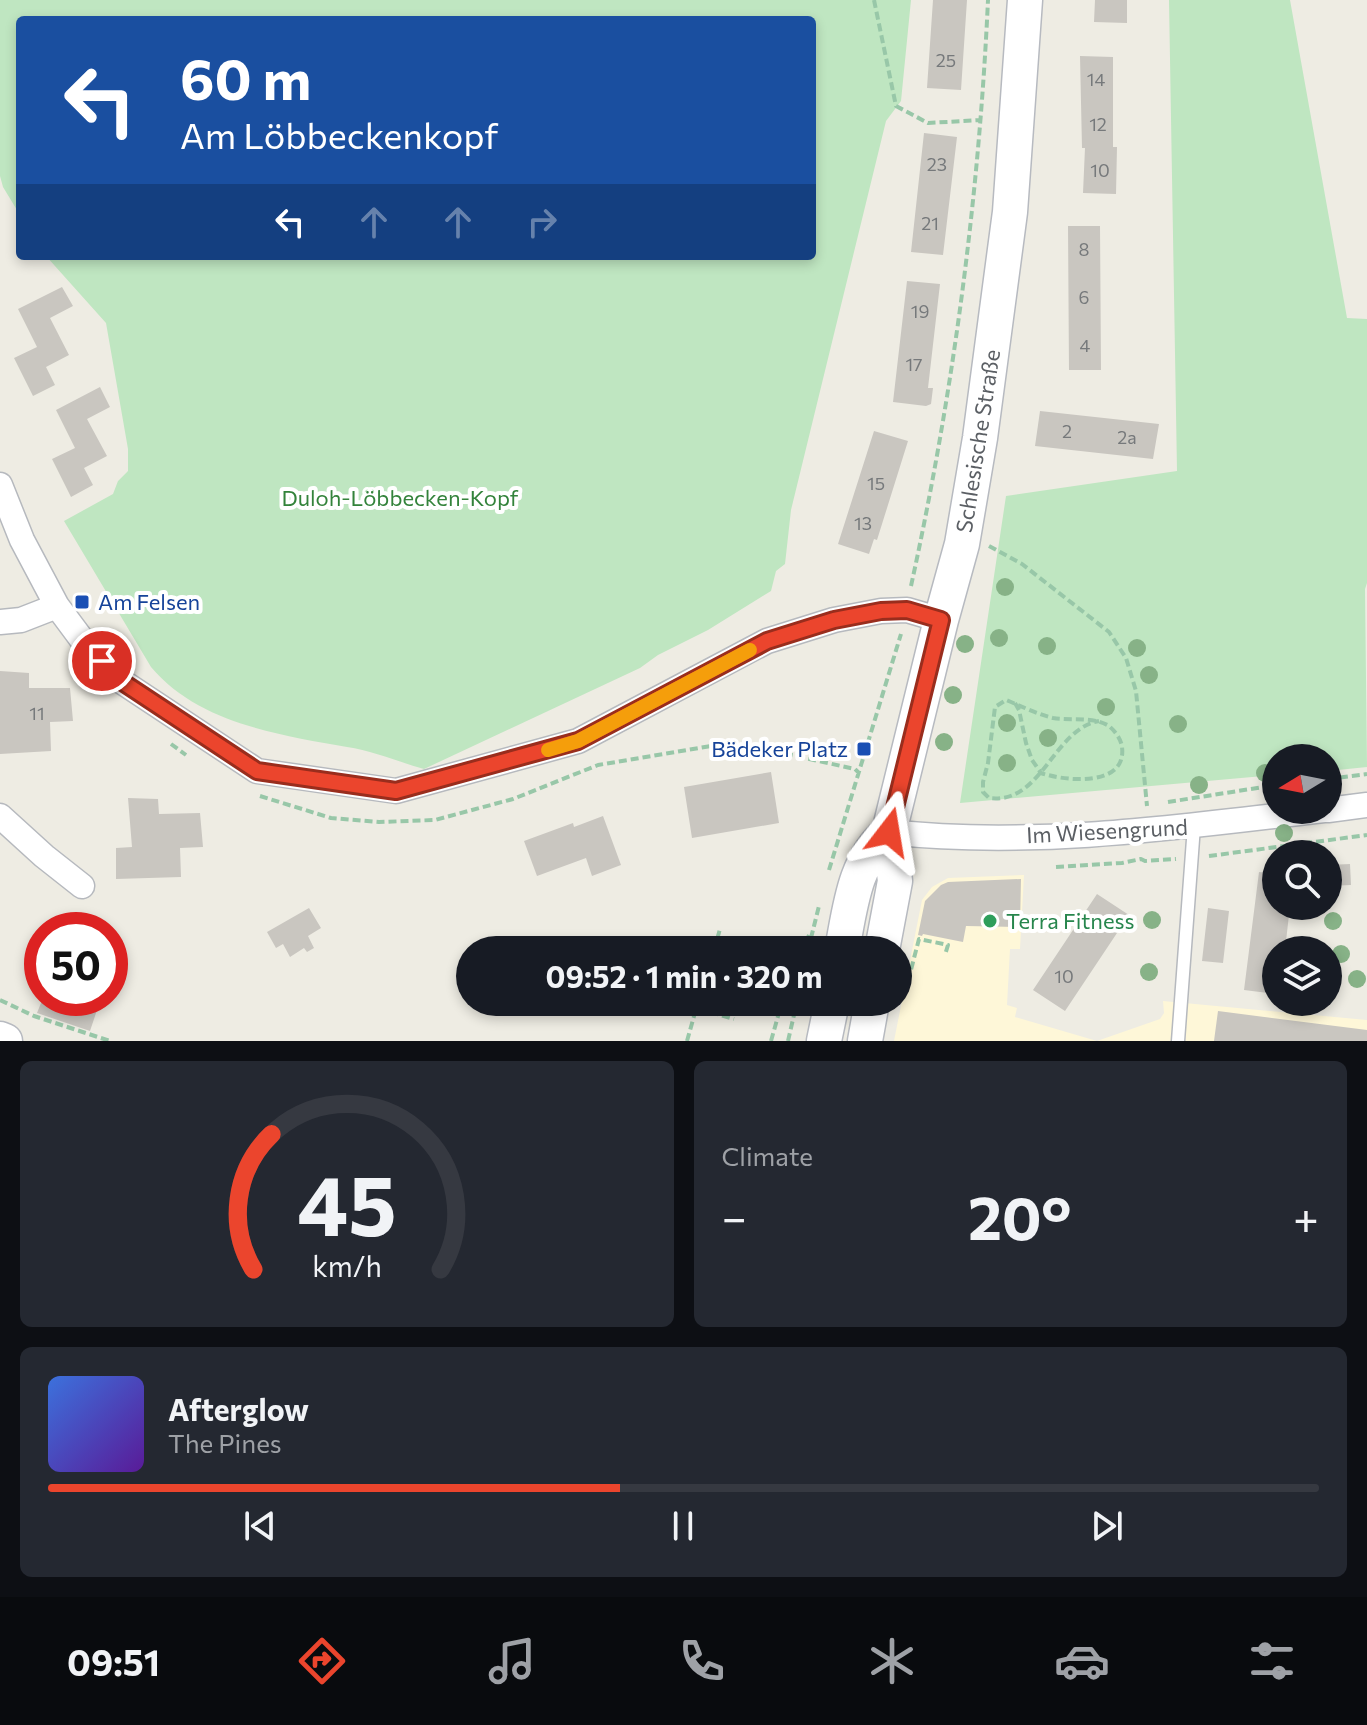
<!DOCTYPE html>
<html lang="en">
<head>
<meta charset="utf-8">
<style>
	body { margin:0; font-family:Commissioner,sans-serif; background:#242831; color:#f1f3f6; height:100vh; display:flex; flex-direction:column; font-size:30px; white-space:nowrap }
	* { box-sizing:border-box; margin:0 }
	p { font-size:26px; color:#9ea1a6 }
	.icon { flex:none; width:44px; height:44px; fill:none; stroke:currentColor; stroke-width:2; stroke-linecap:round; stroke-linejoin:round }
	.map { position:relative; height:1041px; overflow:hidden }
	.panel { display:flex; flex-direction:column; gap:20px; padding:20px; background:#0d0f14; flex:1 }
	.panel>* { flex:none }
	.hud { position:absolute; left:16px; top:16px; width:800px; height:244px; border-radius:8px; box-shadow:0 4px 12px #0003; background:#1a4fa0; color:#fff; overflow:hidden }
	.needle { width:52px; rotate:260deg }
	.tools { position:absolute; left:1262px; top:744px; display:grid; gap:16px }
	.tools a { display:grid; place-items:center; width:80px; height:80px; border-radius:50%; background:#171b24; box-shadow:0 4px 12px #0003; font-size:40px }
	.speed { position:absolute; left:24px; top:912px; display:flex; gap:16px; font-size:40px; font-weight:700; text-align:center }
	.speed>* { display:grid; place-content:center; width:104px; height:104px; border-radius:50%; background:#171b24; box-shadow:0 4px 12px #0003; line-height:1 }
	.speed .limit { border:12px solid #d22; background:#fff; color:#111 }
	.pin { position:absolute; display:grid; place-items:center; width:68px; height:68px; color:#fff; margin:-34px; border:4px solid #fff; border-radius:50%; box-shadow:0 2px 8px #0007 }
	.me { position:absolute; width:88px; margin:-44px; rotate:14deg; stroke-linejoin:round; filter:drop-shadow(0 0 6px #0008) }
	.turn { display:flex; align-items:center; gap:28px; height:168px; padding:0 32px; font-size:36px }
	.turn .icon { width:104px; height:104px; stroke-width:2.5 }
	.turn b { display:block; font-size:56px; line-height:68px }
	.lanes { display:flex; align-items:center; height:76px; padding:0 32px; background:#0003; justify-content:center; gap:40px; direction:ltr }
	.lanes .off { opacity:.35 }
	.big { font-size:60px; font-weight:700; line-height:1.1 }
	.panel .widget { flex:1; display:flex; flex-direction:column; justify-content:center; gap:12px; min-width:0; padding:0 28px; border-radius:12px; background:#242831 }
	.panel .dial { align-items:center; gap:0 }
	.dial svg { height:208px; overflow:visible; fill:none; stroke:#363941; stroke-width:7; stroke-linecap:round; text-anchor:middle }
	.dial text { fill:#f1f3f6; stroke:none }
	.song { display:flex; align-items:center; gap:24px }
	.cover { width:96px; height:96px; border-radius:12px; background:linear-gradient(135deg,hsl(220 70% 55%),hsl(270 70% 35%)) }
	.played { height:8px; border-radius:4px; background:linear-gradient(90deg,#eb452d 45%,#363941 45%) }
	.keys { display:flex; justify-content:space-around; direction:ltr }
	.heat { display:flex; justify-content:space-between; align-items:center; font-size:44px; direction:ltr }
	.panel .tiles { flex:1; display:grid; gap:20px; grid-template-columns:1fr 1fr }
	.widget:last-child { grid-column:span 2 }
	.trip { position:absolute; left:456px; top:936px; width:456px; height:80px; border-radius:40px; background:#171b24; box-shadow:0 4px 12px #0003; font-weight:700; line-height:80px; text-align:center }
	.tabs { display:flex; height:128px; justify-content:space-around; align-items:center; background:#090b0e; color:#9ea1a6 }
	.tabs .icon { width:56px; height:56px }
	.tabs .on { color:#eb452d }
	.tabs b { font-size:36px; color:#f1f3f6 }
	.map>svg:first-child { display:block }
	.commercial { fill:#fef7d8 }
	.green { fill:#bfe6c1 }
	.building { fill:#c9c6c0 }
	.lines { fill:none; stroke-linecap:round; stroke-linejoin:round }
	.lane-casing { stroke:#b6b9be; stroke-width:15 }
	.street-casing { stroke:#b6b9be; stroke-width:27 }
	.secondary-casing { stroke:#b7bac0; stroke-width:37 }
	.path { stroke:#98c7a8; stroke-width:4; stroke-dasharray:8 4; stroke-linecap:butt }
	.lane { stroke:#fff; stroke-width:12 }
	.street { stroke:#fff; stroke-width:24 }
	.secondary { stroke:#fff; stroke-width:34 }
	.tree { fill:#87b287 }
	.route-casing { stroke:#992d1d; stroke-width:20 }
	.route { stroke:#eb452d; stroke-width:14 }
	.slow { stroke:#f59e0b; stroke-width:14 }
	.transit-dot { fill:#1a4fb4; stroke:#fff; stroke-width:3 }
	.leisure-dot { fill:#2e9e5b; stroke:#fff; stroke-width:3 }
	.labels { text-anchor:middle; stroke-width:8; stroke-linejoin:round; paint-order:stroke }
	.number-label { font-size:18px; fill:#76797b }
	.street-label { font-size:22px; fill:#5b5f64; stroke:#fff }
	.park-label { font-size:22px; fill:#33833b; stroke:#fff }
	.transit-label { font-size:22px; fill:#164399; stroke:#fff; text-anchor:start }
	.leisure-label { font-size:22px; fill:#27864d; stroke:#fff; text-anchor:start }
</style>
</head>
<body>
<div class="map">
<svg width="1367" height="1041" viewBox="0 0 1367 1041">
	<rect width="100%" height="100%" fill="#eeece3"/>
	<path class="commercial" d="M1024 875 1020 949H1010L1007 1005 1017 1008 1015 1017 1097 1041 1160 1019 1164 1013 1163 1001 1367 1020V1041H894L922 900 932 887 948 878Z"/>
	<path class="green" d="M0 0H911L901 101 886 121 791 510 785 564 776 571 771 591 708 630 658 655 640 668 424 769C399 762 373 751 347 747 279 735 198 723 151 667L64 521 113 494 118 481 128 471V449L106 323 46 256H812V20H20V215L3 187 0 176Z
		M1169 0H1290L1347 318 1367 319V583L1365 589 1367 767 1328 771V758H1276V775L960 803 1006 496 1177 471Z"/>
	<path class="building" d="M933 0H967L961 90 927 88Z
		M1095 0H1127V23L1094 22Z
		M1080 56 1113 57V147H1117L1116 194 1083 193 1085 148H1082Z
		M924 133 957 137 943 255 911 252Z
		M1068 226H1100L1101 370H1069Z
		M907 281 940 284 928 388H933L931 404 926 406 893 402Z
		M62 287 73 306 50 318 69 355 46 367 55 385 33 396 14 358 37 347 18 309Z
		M100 387 110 407 87 419 107 456 84 468 93 485 71 497 52 459 75 448 56 410Z
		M1040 411 1159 424 1153 459 1035 446Z
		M874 431 908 441 877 540 874 539 869 554 838 544Z
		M0 671 29 673V688H70L73 721 50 722 51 751 0 754Z
		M771 772 779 823 692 838 684 787Z
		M128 798 158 799 159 814 200 813 203 847 180 848 181 877 116 879V848L132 847Z
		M603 816 621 865 592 876 586 858 537 876 524 841 573 823 574 827Z
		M1350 864 1351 885 1328 886V865Z
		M1259 872 1276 874V906H1290L1285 950H1276V994L1244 990Z
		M1021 879 1020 927 966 926 963 942 923 934 922 936 918 935 925 901 941 885 948 882Z
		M1097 894 1129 915 1065 1011 1033 990Z
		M309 908 321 928 308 936 314 948 307 952 304 948 290 957 283 944 276 948 267 932Z
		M1208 908 1229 911 1223 963 1202 961Z
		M43 998H101L90 1031 37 1013Z
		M1218 1011 1367 1030V1041H1214Z"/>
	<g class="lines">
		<defs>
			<path id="lane" d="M1178 1041 1194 826"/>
			<path id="street" d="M0 485 22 540 57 606 83 641 121 681 257 771 396 791 578 741 767 641 834 620 881 611 907 610 941 620
				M0 622 21 620 57 606
				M1328 810 1367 805
				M0 816 44 856 82 886
				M889 832C1033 848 1181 827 1324 810"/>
			<path id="secondary" d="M842 950C850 909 854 860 889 832
				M882 950 895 881 889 832 941 620 962 544 980 438 1010 212 1025 0
				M0 1039 5 1041
				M824 1041 832 1002
				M865 1041 872 1002"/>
		</defs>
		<use href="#lane" class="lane-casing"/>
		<use href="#street" class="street-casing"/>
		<use href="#secondary" class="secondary-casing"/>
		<path class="path" d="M874 0 896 106 928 123 982 120
			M989 546 1022 564 1109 632 1126 658 1136 691 1147 806
			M911 586C953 394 979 197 988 0
			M1015 703 1019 710 1026 743 1032 760 1041 773C1064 781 1127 788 1122 747 1121 739 1115 731 1109 726 1093 716 1071 721 1053 718 1037 714 1021 706 1006 700L995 707 988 763 983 782V792L989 798C1042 805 1053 729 1099 721
			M171 744 186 755
			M1328 779 1367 774
			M260 796 331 818 379 822 435 820 513 799 598 765 711 746 755 747 855 769 859 773
			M1168 802 1276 785
			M1209 856 1367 835
			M1056 867 1122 863 1141 859 1145 861 1176 859
			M829 870 901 634
			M714 950 720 929
			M803 950 809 935
			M808 950 819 906
			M900 982 907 985 919 939 948 945 945 955
			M0 1000 34 1016 110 1041
			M676 1002 734 1019
			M687 1041 698 1002
			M771 1041 782 1002
			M788 1041 797 1002"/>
		<use href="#lane" class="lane"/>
		<use href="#street" class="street"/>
		<use href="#secondary" class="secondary"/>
	</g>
	<g class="tree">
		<circle cx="1005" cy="587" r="9"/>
		<circle cx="999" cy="638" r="9"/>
		<circle cx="965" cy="644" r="9"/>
		<circle cx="1047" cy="646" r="9"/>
		<circle cx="1137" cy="648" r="9"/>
		<circle cx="1149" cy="675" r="9"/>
		<circle cx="953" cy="695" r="9"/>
		<circle cx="1106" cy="707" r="9"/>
		<circle cx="1007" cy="723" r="9"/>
		<circle cx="1178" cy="724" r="9"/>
		<circle cx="1048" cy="738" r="9"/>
		<circle cx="944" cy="742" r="9"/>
		<circle cx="1007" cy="763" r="9"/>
		<circle cx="1265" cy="773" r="9"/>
		<circle cx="1199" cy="785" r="9"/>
		<circle cx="1284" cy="833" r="9"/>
		<circle cx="1152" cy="920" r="9"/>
		<circle cx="1333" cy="921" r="9"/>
		<circle cx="1341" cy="954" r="9"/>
		<circle cx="1149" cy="972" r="9"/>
		<circle cx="1357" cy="979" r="9"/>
	</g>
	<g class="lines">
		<defs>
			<path id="route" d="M102 661 121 681 257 771 396 791 578 741 767 641 834 620 881 611 907 610 941 620 889 832"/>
		</defs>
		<use href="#route" class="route-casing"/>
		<use href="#route" class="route"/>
		<path class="slow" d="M548 750 578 741 750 650"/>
	</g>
	<g class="transit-dot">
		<rect x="74" y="594" width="16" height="16" rx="4"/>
		<rect x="856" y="741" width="16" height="16" rx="4"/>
	</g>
	<circle class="leisure-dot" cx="990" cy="921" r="8"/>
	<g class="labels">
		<g class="number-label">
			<text x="946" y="67">25</text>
			<text x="1096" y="86">14</text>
			<text x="1098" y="131">12</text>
			<text x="937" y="171">23</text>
			<text x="1100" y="177">10</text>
			<text x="930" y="230">21</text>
			<text x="1084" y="256">8</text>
			<text x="1084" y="304">6</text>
			<text x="920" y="318">19</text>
			<text x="1085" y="352">4</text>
			<text x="914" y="371">17</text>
			<text x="1067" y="438">2</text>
			<text x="1127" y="444">2a</text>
			<text x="876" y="490">15</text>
			<text x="863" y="530">13</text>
			<text x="37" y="720">11</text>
			<text x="1064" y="983">10</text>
		</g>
		<g class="street-label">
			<text transform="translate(978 441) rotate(-81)" y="8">Schlesische Straße</text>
			<text transform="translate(1107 831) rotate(-3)" y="8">Im Wiesengrund</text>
		</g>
		<g class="park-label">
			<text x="400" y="506">Duloh-Löbbecken-Kopf</text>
		</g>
		<g class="transit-label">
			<text x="98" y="610">Am Felsen</text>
			<text x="848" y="757" text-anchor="end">Bädeker Platz</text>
		</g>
		<g class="leisure-label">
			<text x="1006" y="929">Terra Fitness</text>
		</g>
	</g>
</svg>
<div class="tools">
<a><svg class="needle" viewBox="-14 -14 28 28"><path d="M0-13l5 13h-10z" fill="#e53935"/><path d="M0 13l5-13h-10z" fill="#9ea1a6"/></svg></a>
<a><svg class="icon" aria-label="search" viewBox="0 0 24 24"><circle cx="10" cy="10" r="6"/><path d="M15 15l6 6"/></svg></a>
<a><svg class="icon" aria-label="layers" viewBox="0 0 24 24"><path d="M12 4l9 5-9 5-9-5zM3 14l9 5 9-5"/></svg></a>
</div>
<div class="speed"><div class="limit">50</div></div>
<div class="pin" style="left:102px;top:661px;background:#d93025"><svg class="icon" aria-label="arrive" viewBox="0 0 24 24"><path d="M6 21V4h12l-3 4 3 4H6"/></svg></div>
<svg class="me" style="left:889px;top:832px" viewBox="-20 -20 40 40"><path d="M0-17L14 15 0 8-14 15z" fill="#eb452d" stroke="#fff" stroke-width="4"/></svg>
<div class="trip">09:52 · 1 min · 320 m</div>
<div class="hud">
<div class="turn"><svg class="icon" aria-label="left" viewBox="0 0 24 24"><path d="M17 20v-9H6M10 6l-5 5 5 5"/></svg><div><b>60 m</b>Am Löbbeckenkopf</div></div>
<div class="lanes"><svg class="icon" aria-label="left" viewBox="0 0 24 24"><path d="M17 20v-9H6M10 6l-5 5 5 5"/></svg><svg class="icon off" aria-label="ahead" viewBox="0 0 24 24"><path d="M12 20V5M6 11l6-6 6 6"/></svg><svg class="icon off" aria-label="ahead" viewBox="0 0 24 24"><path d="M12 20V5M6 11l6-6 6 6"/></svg><svg class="icon off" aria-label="right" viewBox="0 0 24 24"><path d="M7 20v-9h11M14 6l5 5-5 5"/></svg></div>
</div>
</div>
<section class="panel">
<div class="tiles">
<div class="widget dial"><svg viewBox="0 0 100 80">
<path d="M14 69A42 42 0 1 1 86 69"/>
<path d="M14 69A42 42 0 0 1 21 17" stroke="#eb452d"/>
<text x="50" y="56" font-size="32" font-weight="700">45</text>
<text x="50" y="72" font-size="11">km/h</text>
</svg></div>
<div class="widget"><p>Climate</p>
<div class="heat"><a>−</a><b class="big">20°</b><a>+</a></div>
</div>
<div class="widget">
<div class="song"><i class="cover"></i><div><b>Afterglow</b><p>The Pines</p></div></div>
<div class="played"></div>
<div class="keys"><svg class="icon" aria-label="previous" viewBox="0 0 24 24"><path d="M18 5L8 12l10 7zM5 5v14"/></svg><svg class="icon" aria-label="pause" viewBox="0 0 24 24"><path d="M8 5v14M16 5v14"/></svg><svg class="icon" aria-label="next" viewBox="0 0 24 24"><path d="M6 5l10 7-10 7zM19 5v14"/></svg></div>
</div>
</div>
</section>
<nav class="tabs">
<b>09:51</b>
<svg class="icon on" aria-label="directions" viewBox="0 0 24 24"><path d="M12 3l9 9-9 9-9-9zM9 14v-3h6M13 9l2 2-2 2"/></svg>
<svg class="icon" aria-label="music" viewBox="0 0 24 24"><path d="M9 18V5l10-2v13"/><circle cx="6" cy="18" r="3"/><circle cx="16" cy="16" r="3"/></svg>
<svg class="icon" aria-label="phone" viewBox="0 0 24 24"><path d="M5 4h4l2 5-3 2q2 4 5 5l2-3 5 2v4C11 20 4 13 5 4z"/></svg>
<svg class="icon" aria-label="climate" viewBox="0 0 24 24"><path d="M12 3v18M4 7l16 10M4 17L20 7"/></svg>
<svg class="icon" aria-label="car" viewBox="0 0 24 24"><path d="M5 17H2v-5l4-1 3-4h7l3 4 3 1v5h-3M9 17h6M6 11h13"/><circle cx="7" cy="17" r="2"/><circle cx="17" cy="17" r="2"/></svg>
<svg class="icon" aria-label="filters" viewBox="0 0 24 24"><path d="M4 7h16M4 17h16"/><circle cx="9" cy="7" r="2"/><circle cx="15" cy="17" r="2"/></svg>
</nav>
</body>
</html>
